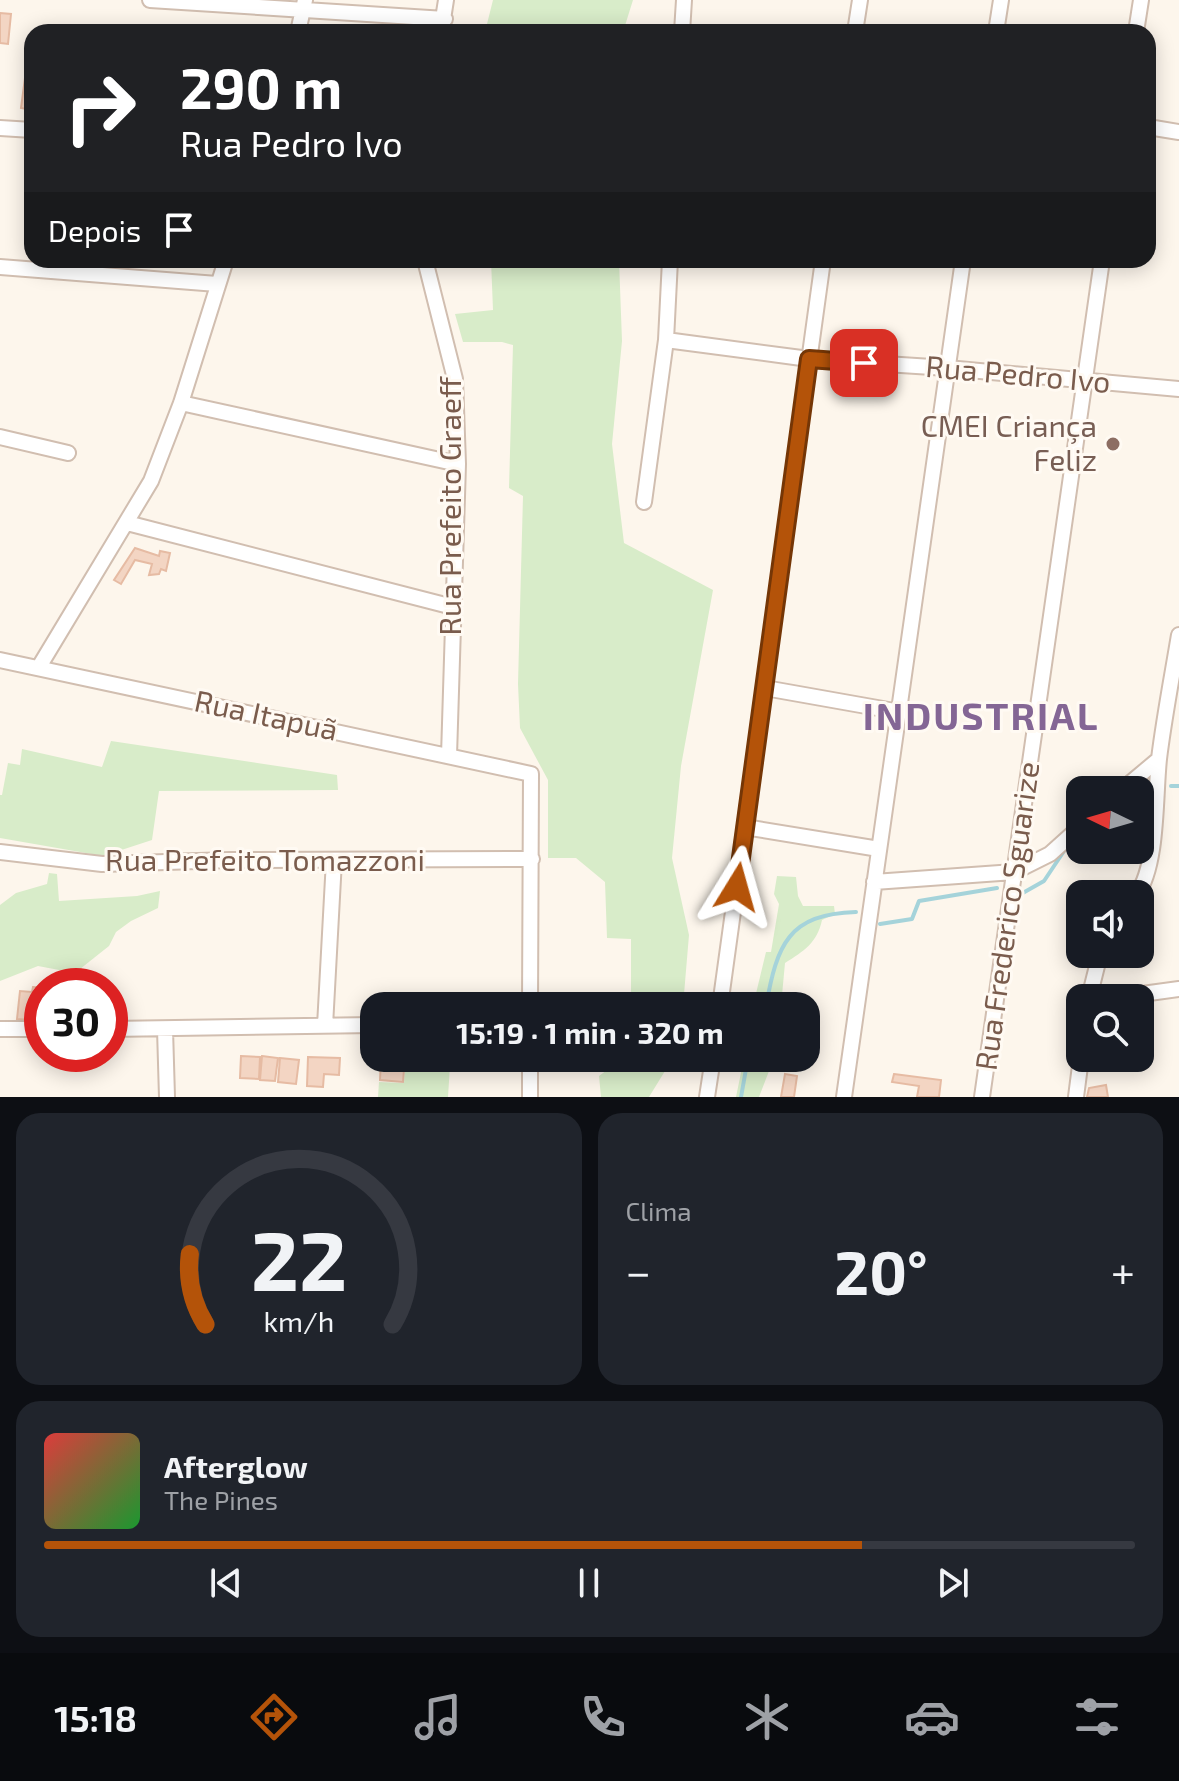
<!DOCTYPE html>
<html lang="pt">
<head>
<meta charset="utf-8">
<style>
	body { margin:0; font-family:"Exo 2",sans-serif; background:#20242c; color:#f1f3f6; height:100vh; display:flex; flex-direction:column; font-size:30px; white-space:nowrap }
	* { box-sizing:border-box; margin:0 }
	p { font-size:26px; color:#9ea1a6 }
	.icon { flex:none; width:44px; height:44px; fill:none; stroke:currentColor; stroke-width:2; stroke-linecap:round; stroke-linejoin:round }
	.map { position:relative; height:1097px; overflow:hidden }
	.details { display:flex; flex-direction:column; gap:16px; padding:16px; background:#0d0f14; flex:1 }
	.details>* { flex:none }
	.guide { position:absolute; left:24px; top:24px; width:1132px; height:244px; border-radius:24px; box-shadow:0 4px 20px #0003; background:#202124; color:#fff; overflow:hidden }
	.needle { width:52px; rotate:275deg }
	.tools { position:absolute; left:1066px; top:776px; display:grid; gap:16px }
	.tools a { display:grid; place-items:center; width:88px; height:88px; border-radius:16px; background:#171b24; box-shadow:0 4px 20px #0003; font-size:40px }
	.speed { position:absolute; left:24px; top:968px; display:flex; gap:16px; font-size:40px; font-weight:700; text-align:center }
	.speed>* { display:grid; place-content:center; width:104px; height:104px; border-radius:50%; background:#171b24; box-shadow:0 4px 20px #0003; line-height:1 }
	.speed .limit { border:12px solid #d22; background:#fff; color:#111 }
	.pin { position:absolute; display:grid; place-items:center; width:68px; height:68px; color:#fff; margin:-34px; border-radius:16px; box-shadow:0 4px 12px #0006 }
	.me { position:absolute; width:88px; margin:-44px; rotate:8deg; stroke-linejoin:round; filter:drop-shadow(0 0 6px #0008) }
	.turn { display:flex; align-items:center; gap:28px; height:168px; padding:0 24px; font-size:36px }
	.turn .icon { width:104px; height:104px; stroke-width:2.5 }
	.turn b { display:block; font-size:56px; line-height:68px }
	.then { display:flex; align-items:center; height:76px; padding:0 24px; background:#0003; gap:16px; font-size:30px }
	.big { font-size:60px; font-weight:700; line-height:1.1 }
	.details .card { flex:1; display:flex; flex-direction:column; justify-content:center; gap:12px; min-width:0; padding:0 28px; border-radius:24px; background:#20242c }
	.details .dial { align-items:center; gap:0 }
	.dial svg { height:208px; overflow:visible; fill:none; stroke:#363941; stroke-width:7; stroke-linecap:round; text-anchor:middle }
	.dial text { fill:#f1f3f6; stroke:none }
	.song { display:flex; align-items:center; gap:24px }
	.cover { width:96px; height:96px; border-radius:12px; background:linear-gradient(135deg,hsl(0 70% 55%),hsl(130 70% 35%)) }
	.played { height:8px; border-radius:4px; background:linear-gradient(90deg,#b45309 75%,#363941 75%) }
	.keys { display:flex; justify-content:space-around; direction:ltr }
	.heat { display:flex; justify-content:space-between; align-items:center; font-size:44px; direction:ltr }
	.details .tiles { flex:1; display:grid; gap:16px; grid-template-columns:1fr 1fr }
	.card:last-child { grid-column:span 2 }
	.trip { position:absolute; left:360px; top:992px; width:460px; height:80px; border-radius:24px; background:#171b24; box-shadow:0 4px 20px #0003; font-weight:700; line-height:80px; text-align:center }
	.tab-bar { display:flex; height:128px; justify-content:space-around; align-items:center; background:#090b0e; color:#9ea1a6 }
	.tab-bar .icon { width:56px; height:56px }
	.tab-bar .current { color:#b45309 }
	.tab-bar b { font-size:36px; color:#f1f3f6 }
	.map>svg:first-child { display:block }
	.green { fill:#d8ecc9 }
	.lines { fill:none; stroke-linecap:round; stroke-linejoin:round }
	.stream { stroke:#a5d3da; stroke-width:4 }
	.building { fill:#f3d5c3; stroke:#e6bba3; stroke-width:2 }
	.minor-casing { stroke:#d1beb0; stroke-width:18 }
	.minor { stroke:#fff; stroke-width:14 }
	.route-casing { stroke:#753606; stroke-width:20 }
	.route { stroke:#b45309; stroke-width:14 }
	.education-dot { fill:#8d6e63; stroke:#fffaf3; stroke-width:3 }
	.labels { text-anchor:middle; stroke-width:6; stroke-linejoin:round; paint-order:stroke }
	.street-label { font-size:30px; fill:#7a5c4d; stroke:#fffaf3 }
	.education-label { font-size:30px; fill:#785e54; stroke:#fffaf3; text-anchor:end }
	.district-label { font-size:38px; font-weight:bold; letter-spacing:2px; fill:#846695; stroke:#fffaf3 }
</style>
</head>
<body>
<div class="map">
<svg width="1179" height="1097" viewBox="0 0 1179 1097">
	<rect width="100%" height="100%" fill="#fdf6ec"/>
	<path class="green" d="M493 0H633L623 32H485Z
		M491 260H619L622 341 612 444 624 543 713 590 681 766 672 858 689 935 683 1006H631V939L607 938 605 882 576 858H548V780L520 728 518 684 523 496 509 488 513 345 502 342H463L455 314 493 310Z
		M111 741 337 775 338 790 159 791 152 840 103 856 0 838V795H2L8 763 20 765 22 749 102 767Z
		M49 873 57 874 59 901 137 896 160 891 158 908 131 921 116 932 109 946 75 973 38 966 0 981V905L16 893 47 884Z
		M777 876 796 877 798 896 803 906H834L835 914 822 920C817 943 804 951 785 963L781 1006H753L766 952H771L779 904 774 894Z
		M623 1058H673L649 1097H601L599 1076Z
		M744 1058H774L759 1097H736Z
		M405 1064 450 1065 448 1097H378L379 1082 404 1083Z"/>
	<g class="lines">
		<path class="stream" d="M1171 786H1179
			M1133 790 1142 788
			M1021 894 1044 881 1066 848 1080 838
			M880 924 912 919 919 901 997 888
			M766 1006C777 945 788 914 856 912
			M741 1097 748 1058"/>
	</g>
	<path class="building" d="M0 13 11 14 8 44 0 43Z
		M25 78 32 79V110L21 108Z
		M135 548 159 556 160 551 170 553 166 571 161 569 159 574 149 575 152 564 135 560 121 584 114 580Z
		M33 987 42 988V1021L17 1019 20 991 32 992Z
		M241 1056 260 1057 259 1079 240 1078Z
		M262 1056 278 1058 275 1081 260 1080Z
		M308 1057 340 1058 339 1075 324 1074 323 1087 307 1086Z
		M280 1058 299 1060 296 1084 278 1082Z
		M381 1058H401L400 1069H404L403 1082 380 1080Z
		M785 1074 797 1076 794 1097H781Z
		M894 1074 941 1080 939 1097H917L919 1086 892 1082Z
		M1106 1085 1108 1097H1087L1089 1088Z"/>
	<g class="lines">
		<defs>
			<path id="minor" d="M150 0 445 19
				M298 32 305 0
				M441 32 446 0
				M682 32 684 0
				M855 32 860 0
				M996 32 1001 0
				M1136 32 1141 0
				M1148 127 1179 132
				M0 128 32 130
				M425 260 455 379 458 464 449 756
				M0 267 217 284
				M666 340 809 359 947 368 1179 389
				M181 403 458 464
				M0 437 68 453
				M644 502 666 340 670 260
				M127 523 453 607
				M0 660 531 774 530 1006
				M39 667 151 481 181 403 226 260
				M765 688 900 712
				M1122 790 1159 759
				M745 827 879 849
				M0 852 102 864 230 860 532 859
				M874 882 1014 872 1050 854 1080 827
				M1137 894C1158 865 1155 796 1159 759 1164 718 1172 677 1179 635
				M1089 998 1100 954
				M1113 998 1179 989
				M720 1006 823 260
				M325 1026 334 860
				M0 1029H42
				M110 1029 374 1025
				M165 1029 167 1097
				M530 1058V1097
				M707 1097 713 1058
				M844 1097 963 260
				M982 1097 1102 260
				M1076 1097 1081 1058"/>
		</defs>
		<use href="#minor" class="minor-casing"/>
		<use href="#minor" class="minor"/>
	</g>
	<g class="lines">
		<defs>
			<path id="route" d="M737 887 809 359 864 363"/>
		</defs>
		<use href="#route" class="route-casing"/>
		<use href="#route" class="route"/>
	</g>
	<circle class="education-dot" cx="1113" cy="444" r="8"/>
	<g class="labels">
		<g class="street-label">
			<text transform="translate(1018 375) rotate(5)" y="10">Rua Pedro Ivo</text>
			<text transform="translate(451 506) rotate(-90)" y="10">Rua Prefeito Graeff</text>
			<text transform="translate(266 716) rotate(12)" y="10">Rua Itapuã</text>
			<text x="265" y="871">Rua Prefeito Tomazzoni</text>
			<text transform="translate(1008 916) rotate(-82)" y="10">Rua Frederico Sguarize</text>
		</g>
		<g class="education-label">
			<text x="1097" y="437">CMEI Criança<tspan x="1097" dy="34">Feliz</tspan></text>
		</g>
		<g class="district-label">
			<text x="981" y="730">INDUSTRIAL</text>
		</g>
	</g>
</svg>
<div class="tools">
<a><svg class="needle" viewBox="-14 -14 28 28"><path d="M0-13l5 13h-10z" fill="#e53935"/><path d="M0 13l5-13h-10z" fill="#9ea1a6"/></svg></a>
<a><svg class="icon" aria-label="sound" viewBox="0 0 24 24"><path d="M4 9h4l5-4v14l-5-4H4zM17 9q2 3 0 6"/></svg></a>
<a><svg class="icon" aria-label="search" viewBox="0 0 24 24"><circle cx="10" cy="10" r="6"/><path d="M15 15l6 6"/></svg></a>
</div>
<div class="speed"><div class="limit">30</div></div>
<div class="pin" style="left:864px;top:363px;background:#d93025"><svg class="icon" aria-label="arrive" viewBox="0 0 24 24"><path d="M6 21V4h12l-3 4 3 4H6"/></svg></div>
<svg class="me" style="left:737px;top:887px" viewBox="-20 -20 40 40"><path d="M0-17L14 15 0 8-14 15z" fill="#b45309" stroke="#fff" stroke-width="4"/></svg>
<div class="trip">15:19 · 1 min · 320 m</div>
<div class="guide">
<div class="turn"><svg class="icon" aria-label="right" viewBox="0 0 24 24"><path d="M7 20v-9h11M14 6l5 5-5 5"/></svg><div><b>290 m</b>Rua Pedro Ivo</div></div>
<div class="then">Depois<svg class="icon" aria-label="arrive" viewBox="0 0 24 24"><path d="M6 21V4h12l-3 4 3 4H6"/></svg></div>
</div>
</div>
<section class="details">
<div class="tiles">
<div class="card dial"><svg viewBox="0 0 100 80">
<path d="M14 69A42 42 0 1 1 86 69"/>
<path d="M14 69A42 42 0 0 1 8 42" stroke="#b45309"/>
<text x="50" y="56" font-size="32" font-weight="700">22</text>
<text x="50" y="72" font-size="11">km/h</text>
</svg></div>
<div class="card"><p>Clima</p>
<div class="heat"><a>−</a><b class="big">20°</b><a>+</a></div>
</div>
<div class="card">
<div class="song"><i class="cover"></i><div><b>Afterglow</b><p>The Pines</p></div></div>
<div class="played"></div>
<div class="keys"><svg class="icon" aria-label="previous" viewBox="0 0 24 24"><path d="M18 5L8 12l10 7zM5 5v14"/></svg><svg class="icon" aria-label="pause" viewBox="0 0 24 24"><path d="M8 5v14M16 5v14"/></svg><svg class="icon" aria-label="next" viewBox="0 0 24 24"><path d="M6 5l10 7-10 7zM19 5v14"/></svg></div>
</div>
</div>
</section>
<nav class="tab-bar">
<b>15:18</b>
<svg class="icon current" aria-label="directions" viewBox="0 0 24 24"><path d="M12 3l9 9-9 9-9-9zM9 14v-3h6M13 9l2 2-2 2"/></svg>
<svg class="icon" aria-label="music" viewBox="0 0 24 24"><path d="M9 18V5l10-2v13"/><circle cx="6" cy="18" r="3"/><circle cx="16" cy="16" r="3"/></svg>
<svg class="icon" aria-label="phone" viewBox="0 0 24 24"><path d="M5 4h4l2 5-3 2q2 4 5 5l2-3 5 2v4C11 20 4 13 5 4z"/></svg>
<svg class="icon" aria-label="climate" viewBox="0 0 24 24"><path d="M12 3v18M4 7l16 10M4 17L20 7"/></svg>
<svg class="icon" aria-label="car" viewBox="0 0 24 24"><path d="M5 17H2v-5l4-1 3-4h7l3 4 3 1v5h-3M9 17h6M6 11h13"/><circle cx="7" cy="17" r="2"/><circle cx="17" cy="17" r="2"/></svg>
<svg class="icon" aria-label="filters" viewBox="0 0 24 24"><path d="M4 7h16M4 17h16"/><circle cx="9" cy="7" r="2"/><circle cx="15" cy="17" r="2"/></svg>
</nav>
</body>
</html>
